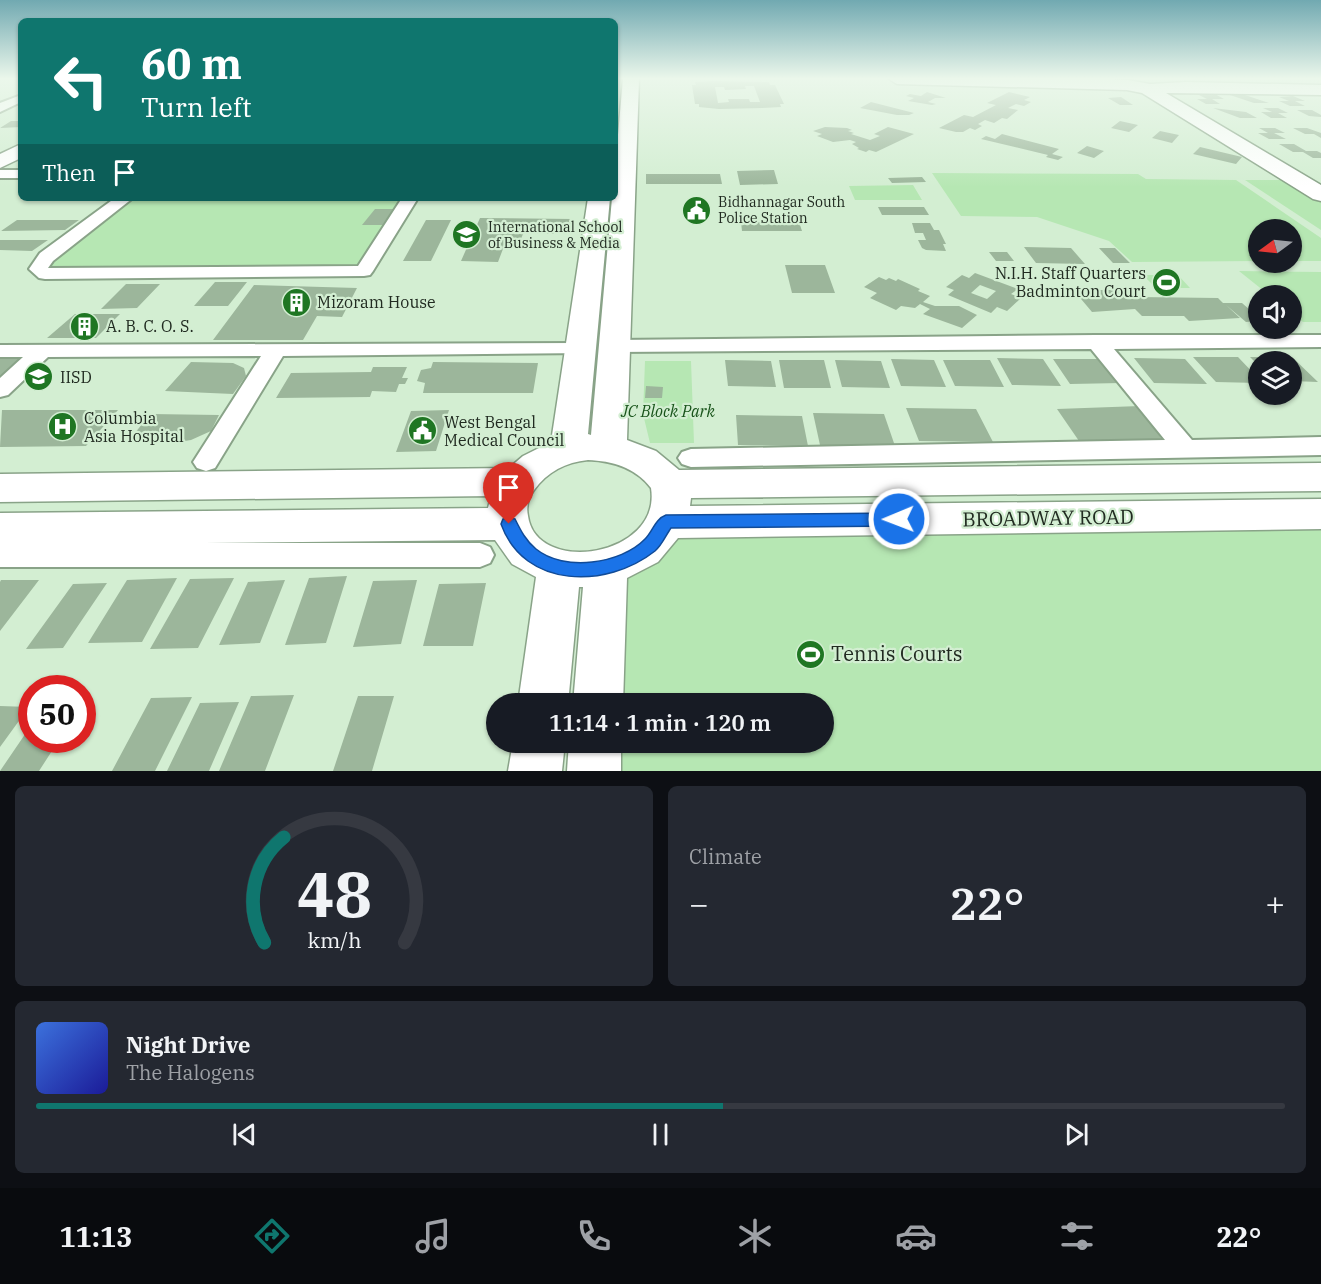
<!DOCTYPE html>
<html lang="en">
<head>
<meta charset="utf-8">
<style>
	body { margin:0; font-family:"IBM Plex Serif",serif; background:#242831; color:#f1f3f6; height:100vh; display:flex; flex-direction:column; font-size:22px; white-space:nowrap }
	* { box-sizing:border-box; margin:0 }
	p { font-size:20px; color:#9ea1a6 }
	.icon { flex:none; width:33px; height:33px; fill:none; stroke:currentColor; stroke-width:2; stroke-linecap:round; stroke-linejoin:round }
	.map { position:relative; height:771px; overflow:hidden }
	.panel { display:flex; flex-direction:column; gap:15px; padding:15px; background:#0d0f14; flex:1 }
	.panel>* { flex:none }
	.guide { position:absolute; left:18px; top:18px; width:600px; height:183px; border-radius:9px; box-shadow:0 2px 4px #0004; background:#0f766e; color:#fff; overflow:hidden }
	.needle { width:39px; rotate:255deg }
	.controls { position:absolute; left:1248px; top:219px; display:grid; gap:12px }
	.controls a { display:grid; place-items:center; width:54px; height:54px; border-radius:50%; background:#171b24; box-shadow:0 2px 4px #0004; font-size:30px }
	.speed { position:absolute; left:18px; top:675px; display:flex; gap:12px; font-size:30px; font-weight:700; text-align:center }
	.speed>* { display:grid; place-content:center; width:78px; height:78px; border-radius:50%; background:#171b24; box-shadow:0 2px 4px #0004; line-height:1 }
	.speed .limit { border:9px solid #d22; background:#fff; color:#111 }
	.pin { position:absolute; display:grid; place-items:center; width:51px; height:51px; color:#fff; margin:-62px -26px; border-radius:50% 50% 50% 0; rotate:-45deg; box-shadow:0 0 6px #0007 }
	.pin .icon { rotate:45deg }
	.me { position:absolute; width:66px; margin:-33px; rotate:269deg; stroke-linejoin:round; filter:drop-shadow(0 0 4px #0008) }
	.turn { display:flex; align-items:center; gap:21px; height:126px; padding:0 24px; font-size:27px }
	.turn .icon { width:78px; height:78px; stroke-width:2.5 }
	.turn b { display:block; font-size:42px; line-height:51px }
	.then { display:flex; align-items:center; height:57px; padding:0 24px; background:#0003; gap:12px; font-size:22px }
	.big { font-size:45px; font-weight:600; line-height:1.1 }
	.panel .card { flex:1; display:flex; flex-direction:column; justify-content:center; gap:9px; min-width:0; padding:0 21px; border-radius:9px; background:#242831 }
	.panel .dial { align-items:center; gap:0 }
	.dial svg { height:156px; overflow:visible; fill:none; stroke:#363941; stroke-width:7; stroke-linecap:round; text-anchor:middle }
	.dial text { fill:#f1f3f6; stroke:none }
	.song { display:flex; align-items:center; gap:18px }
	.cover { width:72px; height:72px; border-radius:9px; background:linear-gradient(135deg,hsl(220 70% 55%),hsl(240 70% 35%)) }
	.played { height:6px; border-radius:3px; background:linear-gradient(90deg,#0f766e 55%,#363941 55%) }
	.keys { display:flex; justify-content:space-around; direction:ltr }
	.heat { display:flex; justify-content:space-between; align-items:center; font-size:33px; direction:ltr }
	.panel .tiles { flex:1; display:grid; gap:15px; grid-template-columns:1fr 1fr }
	.card:last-child { grid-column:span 2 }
	.trip { position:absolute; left:486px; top:693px; width:348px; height:60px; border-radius:30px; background:#171b24; box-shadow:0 2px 4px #0004; font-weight:600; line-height:60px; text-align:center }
	.tab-bar { display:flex; height:96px; justify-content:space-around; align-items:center; background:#090b0e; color:#9ea1a6 }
	.tab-bar .icon { width:42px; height:42px }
	.tab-bar .active { color:#0f766e }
	.tab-bar b { font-size:27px; color:#f1f3f6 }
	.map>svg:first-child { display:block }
	.green { fill:#b6e7b3 }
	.building { fill:#9cb69b; fill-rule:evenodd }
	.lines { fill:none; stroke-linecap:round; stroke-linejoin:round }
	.street-casing { stroke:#89a388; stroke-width:4 }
	.secondary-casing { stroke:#89a388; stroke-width:3 }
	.street { fill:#fff; fill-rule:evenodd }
	.secondary { fill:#fff; fill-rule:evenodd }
	.route { fill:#1a73e8; stroke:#114b97; stroke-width:1.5 }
	.labels { text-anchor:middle; stroke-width:4.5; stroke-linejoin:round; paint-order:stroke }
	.far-poi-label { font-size:14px; fill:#212b21; stroke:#d3eed2; text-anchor:start }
	.poi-label { font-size:16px; fill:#212b21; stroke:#d3eed2; text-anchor:start }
	.park-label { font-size:16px; font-style:italic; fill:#19541b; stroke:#d3eed2 }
	.near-street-label { font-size:20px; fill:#212b21; stroke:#d3eed2 }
	.near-poi-label { font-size:20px; fill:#212b21; stroke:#d3eed2; text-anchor:start }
</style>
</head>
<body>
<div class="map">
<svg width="1321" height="771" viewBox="0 0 1321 771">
	<rect width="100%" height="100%" fill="#d3eed2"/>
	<path class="green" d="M932 173 1138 174 1146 179 1236 180 1321 238V261H1292V230H1258V261L1132 262 1109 241 1037 217 961 216Z
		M1245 180H1293L1321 196V230Z
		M913 185 922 200H855L849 186Z
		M127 198H404L360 268 53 271 46 267 52 257Z
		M1239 271 1321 272V322H1303L1292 313V296L1269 295Z
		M1143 275H1178L1190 288H1156Z
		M645 361H691L694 443H650L643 414Z
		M1321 523V771H607L608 743 824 742V704L609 703 614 575 674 529Z"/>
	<path class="building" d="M713 81 769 82 770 85H775L784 104H780L781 107 762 108 719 109 699 107V104H695L692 85H696L695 82ZM745 86H754L760 102H750L749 99H728L729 102 718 103 715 87H724L725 90 746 89Z
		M927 92 946 98H935L928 102 936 104 932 105 908 101 914 98 906 96 910 94 921 96Z
		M1009 92 1030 97 1024 100 1031 102 1024 106 1016 104 1008 108 1018 110 1007 119 1002 118 994 123 985 120 978 124 982 126 975 130 970 128 963 132H956L939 128 964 115 973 117 996 105 987 103Z
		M1215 94 1224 99H1212L1220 104H1206L1197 99H1207L1199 95Z
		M1227 94H1242L1269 103H1254Z
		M1293 96 1305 101H1295L1305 106H1290L1279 101H1289L1279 97Z
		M1121 97 1133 105H1120L1108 98Z
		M871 102 914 113 909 115H897L860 108Z
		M1213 108 1246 112 1257 118H1240Z
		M1263 108H1278L1288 113H1278L1287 118H1271L1261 112H1272Z
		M1297 110H1312L1321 115V117L1309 116Z
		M11 121H21V127L0 128Z
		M1120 121 1138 125 1129 132 1111 128Z
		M825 127 847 128 852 130 848 131 854 133 851 134 870 140 880 136 874 134 888 127 914 134 876 152 869 150 866 152 857 149 859 148 852 144 856 142 850 140 833 142 817 136 822 134 813 131Z
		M1259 128H1275L1285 133H1274L1286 139H1269L1258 133H1268Z
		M1293 128H1307L1321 133V138L1314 134H1305Z
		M1160 131 1179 135 1172 143 1152 138Z
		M1002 134 1059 149 1052 154 1063 157 1058 160 1046 157 1048 155 981 139 986 136 995 139Z
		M1279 144H1294L1306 151H1317L1321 153V158H1313L1303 152H1293Z
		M1087 146 1104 151 1094 158 1077 153Z
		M1200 147 1242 157 1236 164 1193 154Z
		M774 170 778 184 740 185 737 171Z
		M646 174H720L722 184H646Z
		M922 177 926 182 892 183 888 178Z
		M686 200H705L708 220H688Z
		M878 207H924L929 215H882Z
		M375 209H395L384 225H362Z
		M480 218 572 219 569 234H523L520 241H506L498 262 461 261Z
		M17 220H79L65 230 1 231Z
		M426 220H451L431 261H403Z
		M741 222H799L802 231H742Z
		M912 223H930L934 230H939L946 244H943L946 251 926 250 922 248 918 240H926L923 233H915Z
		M0 240H48L32 251 0 250Z
		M1024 247 1071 248 1085 264 1036 263Z
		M1099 248H1115L1130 263H1113Z
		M989 252H1007L1014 261H996Z
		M785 265H825L835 293H792Z
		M975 273 1018 289 1011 294 1021 298 1007 311 997 307 991 313 948 295 954 290 946 287 962 275 969 278ZM980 285 996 291 987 299 971 293Z
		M879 277 886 280 889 278 896 281 898 279 920 289 918 291 930 296 923 302 935 306H959L977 315 962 328 923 314 930 309 920 304 915 308 901 306 896 310 870 298 877 293 864 287Z
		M215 282H247L228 306H194Z
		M126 284H160L137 308 101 309Z
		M254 285 357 288 342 317 317 316 303 340H213Z
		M1093 290H1130L1137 297 1218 298 1223 303H1242L1258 317V321L1246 322 1226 305 1240 318 1189 321 1184 316H1142L1135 309 1092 312 1076 293H1096Z
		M75 314H120L96 338H47Z
		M1193 357H1238L1258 378V383L1216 382Z
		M1250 357H1292L1318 382 1292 381V362H1258V365Z
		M0 358H27L0 380Z
		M997 358 1043 359 1061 386 1012 385Z
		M1134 358 1185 359 1207 384 1154 383Z
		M891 359 934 360 946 387 901 386Z
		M1053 359H1101L1121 383 1070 384Z
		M725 360 771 361 776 387 728 386Z
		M779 360H824L831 388H784Z
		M835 360 881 361 890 388 842 387Z
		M943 360H990L1004 387 955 386Z
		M191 362 233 363 244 368 246 376 233 394 165 391Z
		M433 362 538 363 533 393H423L425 383 417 381 421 370 431 368Z
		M373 367H407L402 378H408L405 384H399L396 392 372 391 370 397 276 398 291 373 371 372Z
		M646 386 663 387 662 398H645Z
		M1140 406 1163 441H1079L1057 409Z
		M906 408 976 409 993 442 919 441Z
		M2 410H118L86 446 0 447Z
		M449 410 436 451 396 452 411 411Z
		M813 413 884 414 895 446 820 445Z
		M150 414 219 415 211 431 191 440 172 443H127Z
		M736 415 802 416 808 446 738 445Z
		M347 576 326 643 285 645 309 578Z
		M177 578 142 642 88 643 127 580Z
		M234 578 198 648 150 649 190 579Z
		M1 580H39L0 631V582Z
		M285 580 260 643 219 645 248 582Z
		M417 580 401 644 353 647 373 581Z
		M107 583 63 648 26 649 73 584Z
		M486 583 473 646H423L439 584Z
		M294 695 265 771H219L251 696Z
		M358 696H394L372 771H333Z
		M192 697 155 771H112L151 698Z
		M239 702 209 771H167L200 703Z
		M0 706 29 707 0 747Z
		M32 724V740H59L39 771H0Z"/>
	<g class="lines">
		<defs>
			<path id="street" d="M21 95V102L0 112V103Z
				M0 170H21V178H0Z
				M115 198H133L53 261 48 268 358 266 402 198H418L373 271 370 275 364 276 45 279 39 278 29 269 40 253Z
				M1096 335H1321V347L1114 349 1192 440 1321 437V455L691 467 682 464 678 458 682 452 691 449 1165 440 1091 349 615 352 608 350 604 346 608 342 615 340Z
				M581 343 588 345 592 349 588 353 283 356 215 468 206 471 197 468 193 462 261 356 48 357 8 395 0 397V378L23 357H0V345Z
				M0 543H480L490 547 494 555 490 563 480 567H0Z"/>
			<path id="secondary" d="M623 79H639L627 440 656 451 679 470 1321 463V491L691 498 690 506 1321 499V529L678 538 658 562 627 578 623 704H573L583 587H579L568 704H518L536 577 512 564 495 540 0 545V513L488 508 491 496 0 502V474L509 468 523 456 551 442 588 198H610L588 434 591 435 612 198H615V168ZM588 460C612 461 635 467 651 488 662 557 536 576 528 516 526 507 528 498 534 490 547 472 566 462 588 460Z
				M889 79H1101L1128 80 1150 84 1186 82 1321 85V95L1166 93 1321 185V201L1313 199 1142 93 1127 90 897 84Z
				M21 144V158L0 168V154Z
				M513 742H565L562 771H508Z
				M569 742H621V771H567Z"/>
		</defs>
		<use href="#street" class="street-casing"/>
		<use href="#secondary" class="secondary-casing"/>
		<use href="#street" class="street"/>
		<use href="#secondary" class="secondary"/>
	</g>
	<linearGradient id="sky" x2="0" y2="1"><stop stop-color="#71a9b1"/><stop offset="0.42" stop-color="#ebf7eb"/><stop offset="1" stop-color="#ebf7eb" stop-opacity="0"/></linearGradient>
	<rect width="1321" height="187" fill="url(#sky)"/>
	<path class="route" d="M899 513 905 515 907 519 905 524 899 526 671 528C666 535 662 545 655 551 607 589 524 589 501 524L503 519 509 518 515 519C521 531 526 541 536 549 564 572 621 564 645 539 653 531 655 519 666 515Z"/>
	<defs>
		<symbol id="civic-disc" viewBox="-11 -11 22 22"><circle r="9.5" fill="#1f7623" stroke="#d3eed2"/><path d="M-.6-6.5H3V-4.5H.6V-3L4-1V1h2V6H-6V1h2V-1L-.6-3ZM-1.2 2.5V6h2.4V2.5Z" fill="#fff"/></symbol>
		<symbol id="university-disc" viewBox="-11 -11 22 22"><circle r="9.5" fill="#1f7623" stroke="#d3eed2"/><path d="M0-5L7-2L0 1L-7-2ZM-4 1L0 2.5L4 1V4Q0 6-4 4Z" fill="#fff"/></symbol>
		<symbol id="stadium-disc" viewBox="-11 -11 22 22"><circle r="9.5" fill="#1f7623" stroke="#d3eed2"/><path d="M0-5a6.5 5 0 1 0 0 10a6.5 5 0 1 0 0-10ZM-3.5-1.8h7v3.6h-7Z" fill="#fff"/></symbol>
		<symbol id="building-disc" viewBox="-11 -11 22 22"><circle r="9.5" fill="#1f7623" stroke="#d3eed2"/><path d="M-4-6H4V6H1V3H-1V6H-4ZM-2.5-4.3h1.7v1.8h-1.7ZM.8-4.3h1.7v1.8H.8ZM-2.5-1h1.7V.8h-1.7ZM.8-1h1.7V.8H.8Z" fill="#fff"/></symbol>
		<symbol id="hospital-disc" viewBox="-11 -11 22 22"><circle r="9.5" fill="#1f7623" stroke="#d3eed2"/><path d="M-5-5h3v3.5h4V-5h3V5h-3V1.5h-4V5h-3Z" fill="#fff"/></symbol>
	</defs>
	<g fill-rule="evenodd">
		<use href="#civic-disc" x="680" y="194" width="33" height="33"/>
		<use href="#university-disc" x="450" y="218" width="33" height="33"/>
		<use href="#stadium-disc" x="1150" y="266" width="33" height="33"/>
		<use href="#building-disc" x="280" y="286" width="33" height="33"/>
		<use href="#building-disc" x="68" y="310" width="33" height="33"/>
		<use href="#university-disc" x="22" y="360" width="33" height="33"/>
		<use href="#hospital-disc" x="46" y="410" width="33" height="33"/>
		<use href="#civic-disc" x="406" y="414" width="33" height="33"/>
		<use href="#stadium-disc" x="794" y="638" width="33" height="33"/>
	</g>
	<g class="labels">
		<g class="far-poi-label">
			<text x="718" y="207">Bidhannagar South<tspan x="718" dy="16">Police Station</tspan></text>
			<text x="488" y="232">International School<tspan x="488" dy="16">of Business &amp; Media</tspan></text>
		</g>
		<g class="poi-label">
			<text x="1146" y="279" text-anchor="end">N.I.H. Staff Quarters<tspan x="1146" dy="18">Badminton Court</tspan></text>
			<text x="317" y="308">Mizoram House</text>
			<text x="106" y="332">A. B. C. O. S.</text>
			<text x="60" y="383">IISD</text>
			<text x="84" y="424">Columbia<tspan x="84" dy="18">Asia Hospital</tspan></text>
			<text x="444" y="428">West Bengal<tspan x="444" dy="18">Medical Council</tspan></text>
		</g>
		<g class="park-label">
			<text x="668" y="417">JC Block Park</text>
		</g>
		<g class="near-street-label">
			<text transform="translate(1048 518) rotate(-1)" y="7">BROADWAY ROAD</text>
		</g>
		<g class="near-poi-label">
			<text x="831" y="661">Tennis Courts</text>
		</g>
	</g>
</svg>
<div class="controls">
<a><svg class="needle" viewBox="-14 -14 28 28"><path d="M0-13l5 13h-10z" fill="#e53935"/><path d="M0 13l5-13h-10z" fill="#9ea1a6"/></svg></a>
<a><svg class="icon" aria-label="sound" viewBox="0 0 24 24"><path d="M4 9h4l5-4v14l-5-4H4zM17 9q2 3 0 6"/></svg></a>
<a><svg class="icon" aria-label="layers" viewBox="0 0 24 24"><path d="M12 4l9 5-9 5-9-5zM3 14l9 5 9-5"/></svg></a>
</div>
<div class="speed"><div class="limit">50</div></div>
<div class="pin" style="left:509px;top:524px;background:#d93025"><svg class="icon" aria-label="arrive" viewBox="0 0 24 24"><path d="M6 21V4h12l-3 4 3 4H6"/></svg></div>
<svg class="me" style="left:899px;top:519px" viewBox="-20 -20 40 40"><circle r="17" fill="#1a73e8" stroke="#fff" stroke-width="3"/><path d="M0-11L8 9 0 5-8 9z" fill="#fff"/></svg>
<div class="trip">11:14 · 1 min · 120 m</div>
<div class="guide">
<div class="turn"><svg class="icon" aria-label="left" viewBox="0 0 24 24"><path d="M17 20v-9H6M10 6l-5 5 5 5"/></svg><div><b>60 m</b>Turn left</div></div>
<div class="then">Then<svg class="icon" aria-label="arrive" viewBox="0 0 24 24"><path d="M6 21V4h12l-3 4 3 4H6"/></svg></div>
</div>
</div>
<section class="panel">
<div class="tiles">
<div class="card dial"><svg viewBox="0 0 100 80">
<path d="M14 69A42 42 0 1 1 86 69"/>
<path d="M14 69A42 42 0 0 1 24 15" stroke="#0f766e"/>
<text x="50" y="56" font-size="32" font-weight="700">48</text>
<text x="50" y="72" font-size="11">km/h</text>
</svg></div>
<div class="card"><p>Climate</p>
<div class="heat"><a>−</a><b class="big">22°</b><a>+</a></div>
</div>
<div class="card">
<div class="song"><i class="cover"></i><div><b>Night Drive</b><p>The Halogens</p></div></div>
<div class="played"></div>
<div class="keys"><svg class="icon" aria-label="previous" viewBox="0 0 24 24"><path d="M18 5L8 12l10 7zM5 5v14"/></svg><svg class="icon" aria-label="pause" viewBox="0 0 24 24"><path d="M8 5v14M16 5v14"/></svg><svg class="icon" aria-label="next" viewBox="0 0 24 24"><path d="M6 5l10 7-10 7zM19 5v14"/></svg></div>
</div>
</div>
</section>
<nav class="tab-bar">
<b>11:13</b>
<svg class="icon active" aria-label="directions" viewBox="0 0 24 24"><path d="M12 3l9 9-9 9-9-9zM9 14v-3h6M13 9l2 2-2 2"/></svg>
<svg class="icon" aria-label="music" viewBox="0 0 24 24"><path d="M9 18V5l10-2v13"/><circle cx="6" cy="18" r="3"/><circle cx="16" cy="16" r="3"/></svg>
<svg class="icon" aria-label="phone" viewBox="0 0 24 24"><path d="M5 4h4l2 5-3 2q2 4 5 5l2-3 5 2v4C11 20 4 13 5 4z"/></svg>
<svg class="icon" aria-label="climate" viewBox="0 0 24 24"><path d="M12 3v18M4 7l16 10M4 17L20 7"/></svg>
<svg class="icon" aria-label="car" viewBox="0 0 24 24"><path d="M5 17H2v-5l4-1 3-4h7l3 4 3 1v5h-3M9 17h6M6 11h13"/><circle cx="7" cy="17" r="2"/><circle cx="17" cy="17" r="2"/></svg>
<svg class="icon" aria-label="filters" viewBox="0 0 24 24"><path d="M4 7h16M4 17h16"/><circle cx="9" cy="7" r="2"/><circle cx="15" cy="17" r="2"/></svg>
<b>22°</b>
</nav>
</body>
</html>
